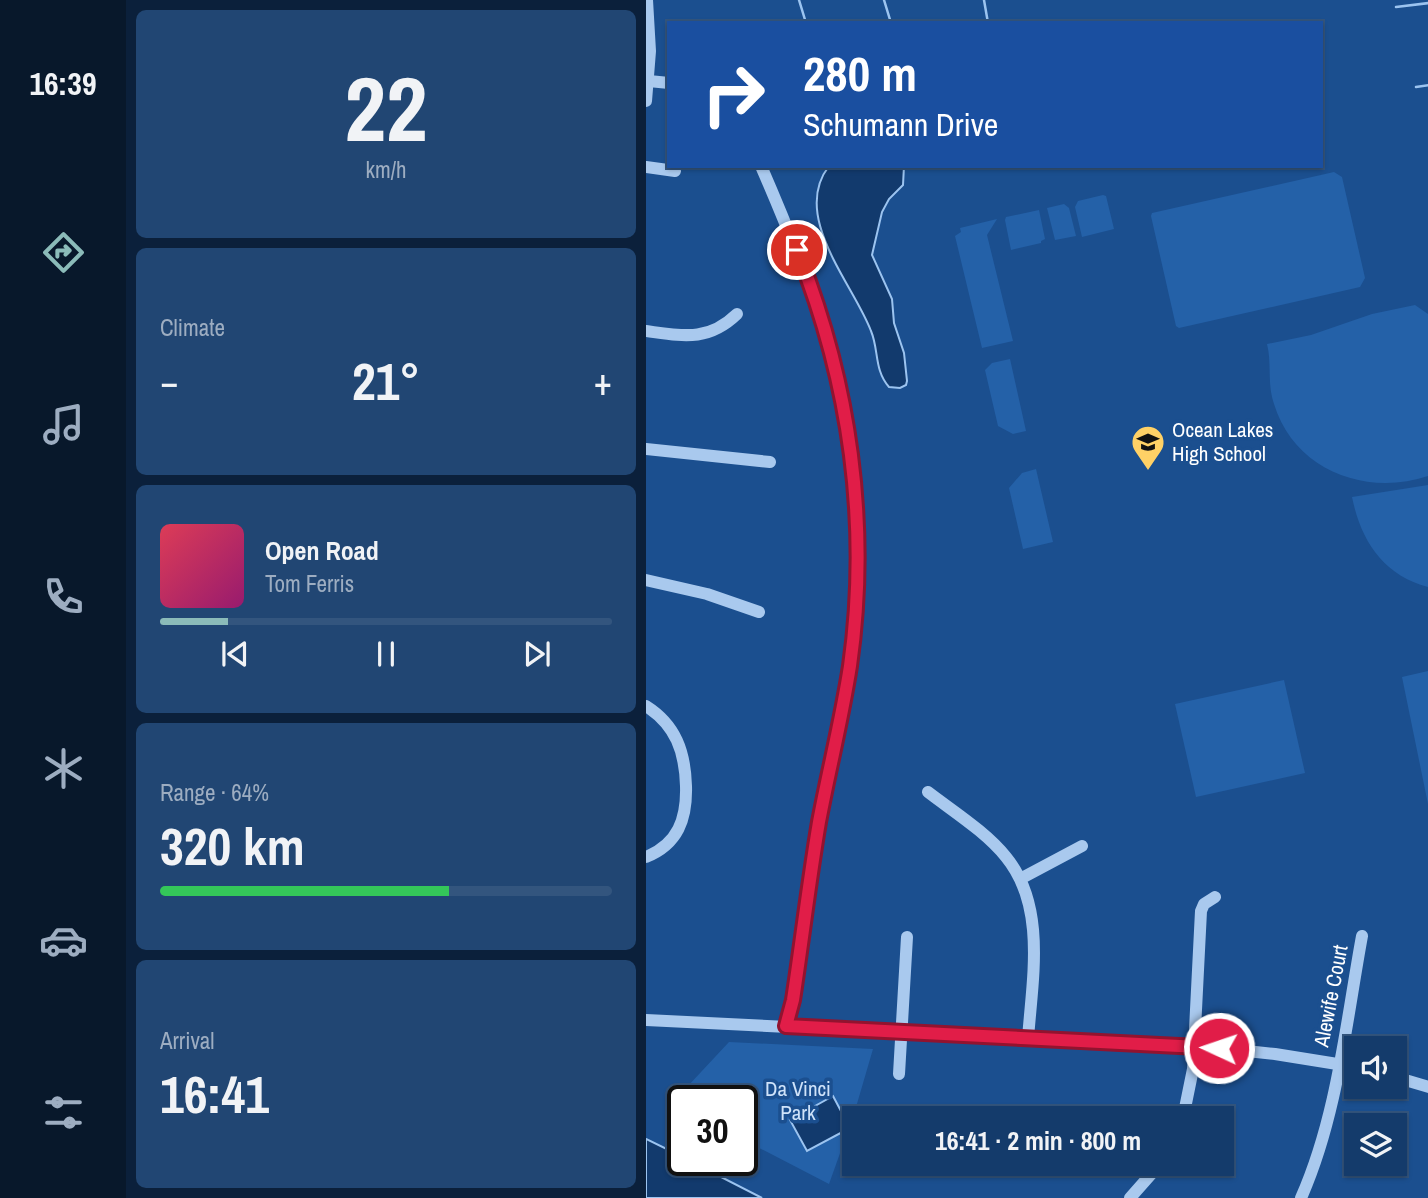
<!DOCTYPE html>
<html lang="en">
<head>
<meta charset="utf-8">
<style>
	body { margin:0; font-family:"Archivo Narrow",sans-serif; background:#214673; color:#f1f3f6; height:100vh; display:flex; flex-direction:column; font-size:26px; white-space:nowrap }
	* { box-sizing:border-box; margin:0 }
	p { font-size:23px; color:#9dadc1 }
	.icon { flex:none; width:38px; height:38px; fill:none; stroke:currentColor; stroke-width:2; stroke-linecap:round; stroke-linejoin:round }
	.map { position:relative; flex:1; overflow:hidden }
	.drawer { display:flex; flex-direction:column; gap:10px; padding:10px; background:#0b203b; width:520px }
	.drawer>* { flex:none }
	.top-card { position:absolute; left:21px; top:21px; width:656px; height:147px; border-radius:0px; box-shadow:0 2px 5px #0004,0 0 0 2px #33557e; background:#1a4fa0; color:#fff; overflow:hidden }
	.tools { position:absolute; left:698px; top:1036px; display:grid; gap:14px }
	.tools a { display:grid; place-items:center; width:63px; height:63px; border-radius:0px; background:#143b6b; box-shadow:0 2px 5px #0004,0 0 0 2px #33557e; font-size:35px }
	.speed { position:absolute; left:21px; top:1085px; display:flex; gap:14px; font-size:35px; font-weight:700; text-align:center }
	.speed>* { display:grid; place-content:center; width:91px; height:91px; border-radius:50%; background:#143b6b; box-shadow:0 2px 5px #0004,0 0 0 2px #33557e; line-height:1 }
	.speed .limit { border:4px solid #111; border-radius:10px; background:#fff; color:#111 }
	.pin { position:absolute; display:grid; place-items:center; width:60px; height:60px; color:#fff; margin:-30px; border:4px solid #fff; border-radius:50%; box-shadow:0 2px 7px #0007 }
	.me { position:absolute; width:77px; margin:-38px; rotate:273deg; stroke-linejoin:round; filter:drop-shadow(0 0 5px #0008) }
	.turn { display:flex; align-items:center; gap:24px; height:147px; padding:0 21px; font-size:32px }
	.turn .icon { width:91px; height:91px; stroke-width:2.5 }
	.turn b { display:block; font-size:49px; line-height:60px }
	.big { font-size:52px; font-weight:700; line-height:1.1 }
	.drawer .widget { flex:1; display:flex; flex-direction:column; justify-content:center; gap:10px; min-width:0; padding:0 24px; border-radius:10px; background:#214673 }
	.drawer .dial { align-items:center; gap:0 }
	.dial b { font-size:91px; line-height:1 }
	.song { display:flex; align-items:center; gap:21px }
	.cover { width:84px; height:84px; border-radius:10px; background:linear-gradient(135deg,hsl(350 70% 55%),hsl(320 70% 35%)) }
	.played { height:7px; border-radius:4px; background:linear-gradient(90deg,#8bbbb9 15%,#33557e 15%) }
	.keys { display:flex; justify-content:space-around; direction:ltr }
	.heat { display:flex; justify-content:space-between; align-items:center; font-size:38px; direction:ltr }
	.charge { height:10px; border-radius:5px; background:linear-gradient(90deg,#34c759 64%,#33557e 0) }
	.trip { position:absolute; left:196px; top:1106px; width:392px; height:70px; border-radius:0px; background:#143b6b; box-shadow:0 2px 5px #0004,0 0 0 2px #33557e; font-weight:700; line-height:70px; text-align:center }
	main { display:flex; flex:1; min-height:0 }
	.dock { display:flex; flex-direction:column; width:126px; justify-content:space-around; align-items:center; background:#08182b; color:#9dadc1 }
	.dock .icon { width:49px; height:49px }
	.dock .selected { color:#8bbbb9 }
	.dock b { font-size:32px; color:#f1f3f6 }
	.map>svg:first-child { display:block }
	.green { fill:#2461a8 }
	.water { fill:#123a6d; stroke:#9cc4f0; stroke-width:2 }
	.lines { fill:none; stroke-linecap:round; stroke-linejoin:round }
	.stream { stroke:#9cc4f0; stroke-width:2.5 }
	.minor { stroke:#a9c9ee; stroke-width:12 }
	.route-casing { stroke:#92132f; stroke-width:18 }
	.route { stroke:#e11d48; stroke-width:12 }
	.labels { text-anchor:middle; stroke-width:7; stroke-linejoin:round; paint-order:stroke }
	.poi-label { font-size:21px; fill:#fff; stroke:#1b4f8f; text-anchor:start }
	.street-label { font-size:21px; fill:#fff; stroke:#1b4f8f }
	.park-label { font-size:21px; fill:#cfe3fa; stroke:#1b4f8f }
</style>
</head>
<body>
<main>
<nav class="dock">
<b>16:39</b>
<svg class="icon selected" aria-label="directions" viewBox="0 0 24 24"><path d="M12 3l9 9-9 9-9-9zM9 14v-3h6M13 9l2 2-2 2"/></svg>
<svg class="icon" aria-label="music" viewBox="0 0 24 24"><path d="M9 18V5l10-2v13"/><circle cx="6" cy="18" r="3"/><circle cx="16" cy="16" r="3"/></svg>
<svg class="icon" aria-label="phone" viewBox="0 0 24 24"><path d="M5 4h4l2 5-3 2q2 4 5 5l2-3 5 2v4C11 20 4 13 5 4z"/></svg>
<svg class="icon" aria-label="climate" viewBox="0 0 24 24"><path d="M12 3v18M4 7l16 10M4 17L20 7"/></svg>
<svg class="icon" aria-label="car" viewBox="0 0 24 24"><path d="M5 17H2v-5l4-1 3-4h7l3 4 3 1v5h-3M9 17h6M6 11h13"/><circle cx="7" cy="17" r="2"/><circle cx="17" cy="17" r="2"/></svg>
<svg class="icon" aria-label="filters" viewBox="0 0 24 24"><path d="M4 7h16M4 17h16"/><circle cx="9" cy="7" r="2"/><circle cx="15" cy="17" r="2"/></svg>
</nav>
<section class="drawer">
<div class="widget dial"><b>22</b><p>km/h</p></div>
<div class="widget"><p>Climate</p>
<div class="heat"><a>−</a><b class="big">21°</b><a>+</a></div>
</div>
<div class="widget">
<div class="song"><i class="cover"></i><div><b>Open Road</b><p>Tom Ferris</p></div></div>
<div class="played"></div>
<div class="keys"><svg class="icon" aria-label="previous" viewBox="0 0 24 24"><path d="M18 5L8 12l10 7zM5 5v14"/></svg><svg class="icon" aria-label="pause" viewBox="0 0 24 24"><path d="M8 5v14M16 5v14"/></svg><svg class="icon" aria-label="next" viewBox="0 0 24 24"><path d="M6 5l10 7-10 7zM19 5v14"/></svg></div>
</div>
<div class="widget"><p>Range · 64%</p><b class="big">320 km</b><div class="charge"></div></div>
<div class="widget"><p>Arrival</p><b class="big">16:41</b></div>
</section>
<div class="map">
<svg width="783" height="1198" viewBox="0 0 783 1198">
	<rect width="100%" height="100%" fill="#1b4f8f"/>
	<path class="green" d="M688 172 696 177 719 278 714 287 533 328 530 326 505 216 506 213Z
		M457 195 460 196 468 229 436 237 429 207 432 201Z
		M418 204 423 208 430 236 409 240 401 208Z
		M393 210 399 239 395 241V243L365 250 359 220 360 217Z
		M351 219 341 235 367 341 336 348 309 236 315 232 314 228Z
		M769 305 782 314V476C720 497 648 470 628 404 621 384 626 364 621 344L665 335 726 314Z
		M364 359 380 431 367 434 352 426 339 370 346 363Z
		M390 469 407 542 377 549 363 488 376 473Z
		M782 485H783L782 587C737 575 715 541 706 497Z
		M782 671H783L782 804 756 677Z
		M638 680 659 773 550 797 529 704Z
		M83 1042 227 1049 208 1114 183 1184 96 1139V1101H37V1108L27 1102Z"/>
	<path class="water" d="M183 166H258L257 185 243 199 236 212 226 255 246 299 248 323 258 353 261 381 260 385 254 388 243 387C228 370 233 350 225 331 208 285 144 216 183 166Z
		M187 1096 204 1128 161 1151 144 1120Z
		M0 1139 37 1157V1160H42L116 1198H0Z"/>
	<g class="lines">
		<path class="stream" d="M153 0 160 23
			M238 0 245 23
			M338 0 342 23
			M750 7 783 3
			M770 87 783 85"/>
		<path class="minor" d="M3 81 23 83
			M0 101 4 51 1 0
			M115 166C158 265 196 362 208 469 216 548 211 629 197 707 190 745 180 783 173 821 163 880 156 940 147 1000L140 1026
			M0 167 29 171
			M0 331C37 336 62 342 91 314
			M0 449 124 462
			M0 580 61 594 113 612
			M0 706C30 725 39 752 40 786 41 819 32 844 0 857
			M282 792C308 812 340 832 360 857 401 907 386 980 382 1039
			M374 879 436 846
			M0 1020 573 1048 629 1054 710 1067
			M253 1074 261 937
			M749 1077 783 1087
			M537 1118 547 1069 555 911 558 904 569 897
			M484 1198 514 1164
			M655 1198C691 1117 700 1023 716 936"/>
	</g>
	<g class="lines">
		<defs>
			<path id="route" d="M151 250C204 382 224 524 204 666 196 718 183 769 173 822 163 881 156 941 147 1000L140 1026 573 1048"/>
		</defs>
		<use href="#route" class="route-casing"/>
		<use href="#route" class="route"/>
	</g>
	<defs>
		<symbol id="school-pin" viewBox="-11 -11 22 30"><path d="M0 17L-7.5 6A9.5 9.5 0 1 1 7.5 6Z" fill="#ffd166" stroke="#1b4f8f"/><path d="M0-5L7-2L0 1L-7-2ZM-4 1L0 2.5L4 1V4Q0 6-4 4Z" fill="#111"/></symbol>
	</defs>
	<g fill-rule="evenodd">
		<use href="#school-pin" x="483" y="423" width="38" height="52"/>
	</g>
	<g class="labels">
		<g class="poi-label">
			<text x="526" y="437">Ocean Lakes<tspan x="526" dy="24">High School</tspan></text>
		</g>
		<g class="street-label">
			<text transform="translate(685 996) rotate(-79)" y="7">Alewife Court</text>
		</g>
		<g class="park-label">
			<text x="152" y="1096">Da Vinci<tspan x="152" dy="24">Park</tspan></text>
		</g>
	</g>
</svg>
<div class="tools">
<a><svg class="icon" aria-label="sound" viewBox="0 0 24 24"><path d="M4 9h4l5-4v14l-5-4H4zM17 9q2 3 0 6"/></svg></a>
<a><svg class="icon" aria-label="layers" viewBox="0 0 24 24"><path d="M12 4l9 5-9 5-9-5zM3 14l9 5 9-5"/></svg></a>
</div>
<div class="speed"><div class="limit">30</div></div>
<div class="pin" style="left:151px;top:250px;background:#d93025"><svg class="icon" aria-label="arrive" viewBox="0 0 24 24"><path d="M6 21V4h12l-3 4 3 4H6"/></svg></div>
<svg class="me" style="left:573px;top:1048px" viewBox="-20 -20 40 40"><circle r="17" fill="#e11d48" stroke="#fff" stroke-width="3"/><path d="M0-11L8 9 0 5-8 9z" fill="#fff"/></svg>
<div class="trip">16:41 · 2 min · 800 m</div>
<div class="top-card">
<div class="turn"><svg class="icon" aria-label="right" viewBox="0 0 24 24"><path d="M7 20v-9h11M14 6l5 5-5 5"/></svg><div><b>280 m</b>Schumann Drive</div></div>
</div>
</div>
</main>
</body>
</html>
